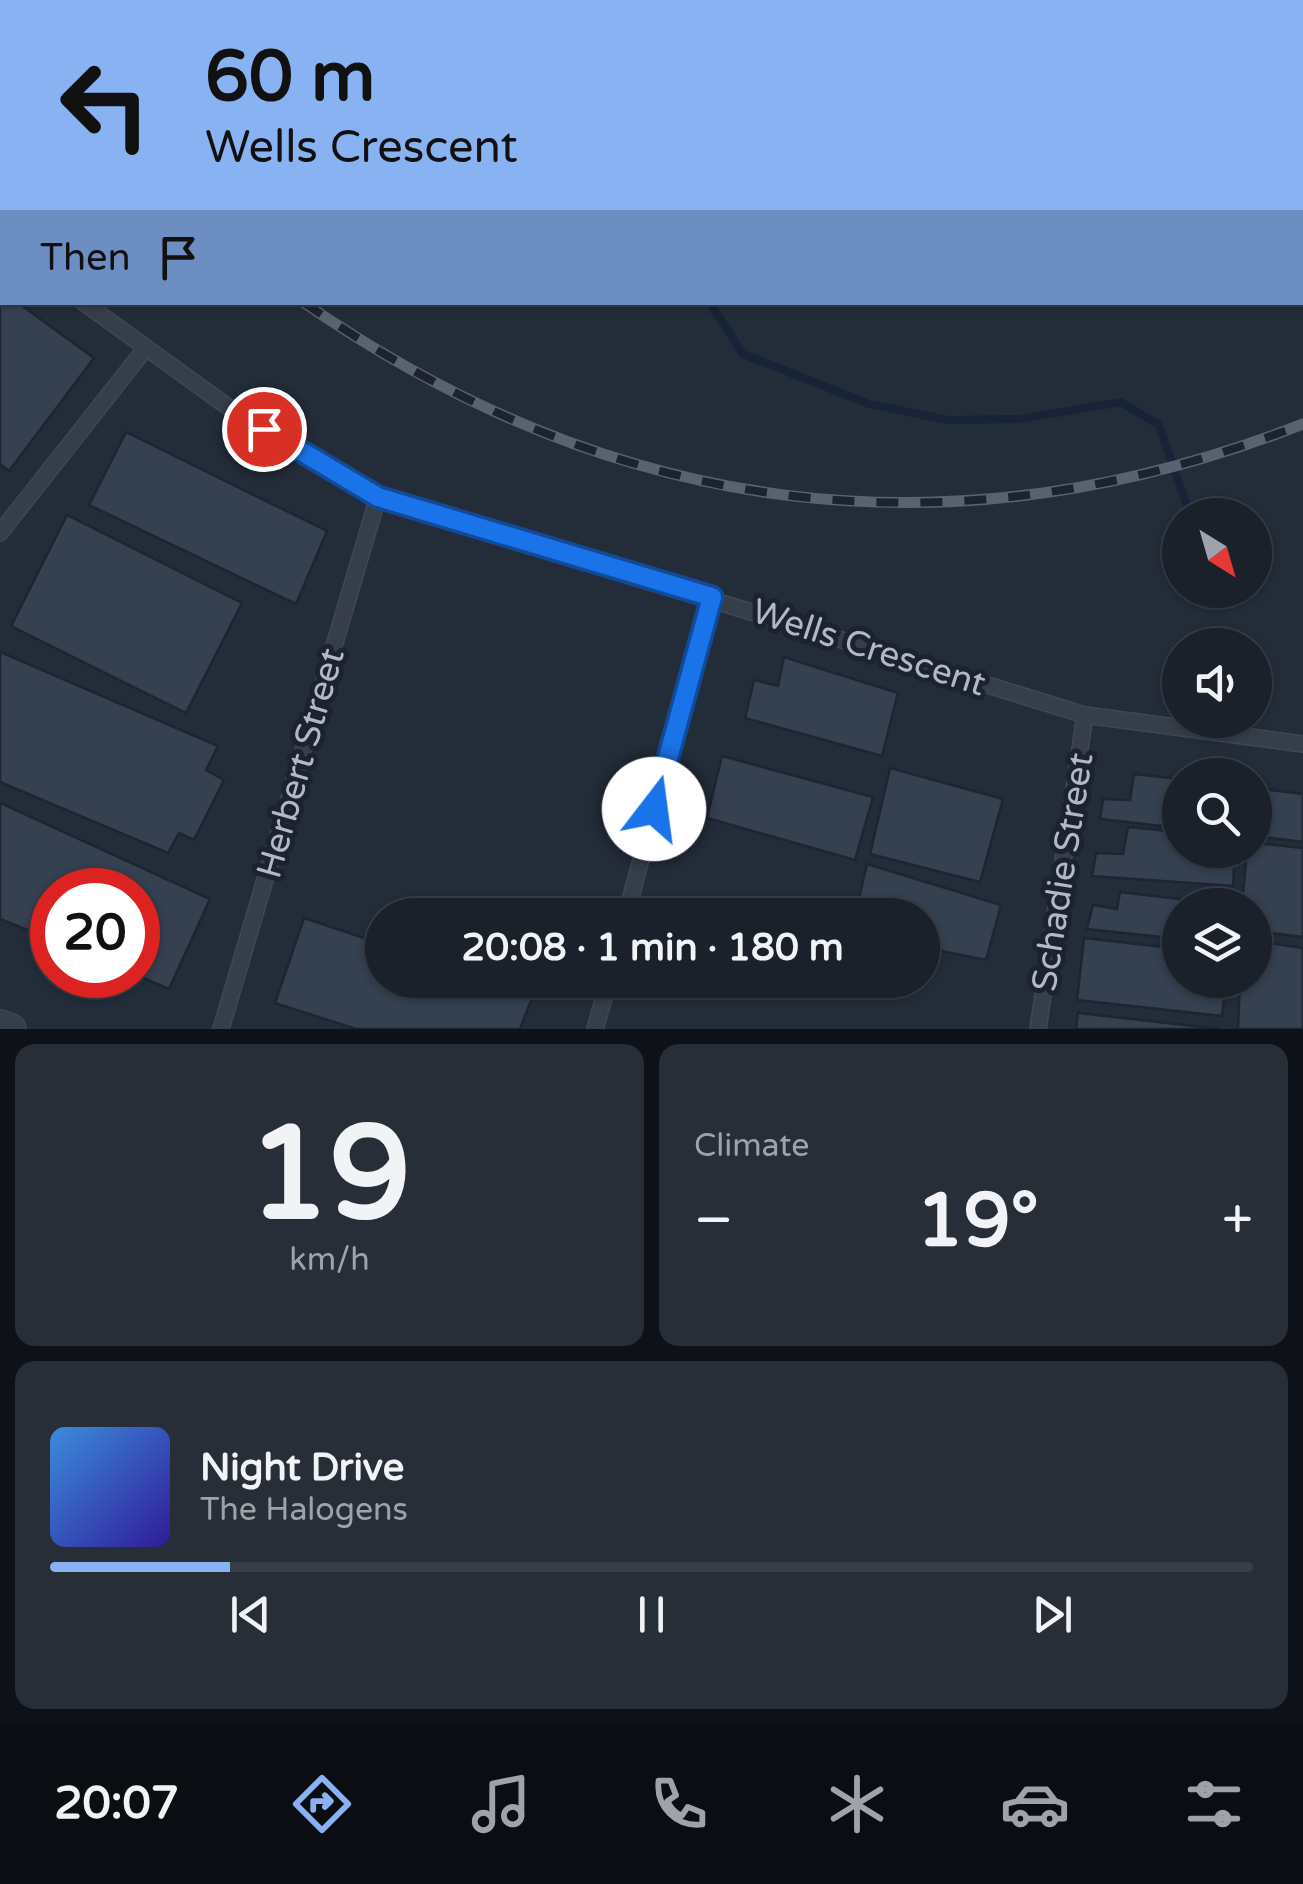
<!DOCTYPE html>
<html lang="en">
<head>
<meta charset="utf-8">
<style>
	body { margin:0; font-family:"Varela Round",sans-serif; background:#272e37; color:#f1f3f6; height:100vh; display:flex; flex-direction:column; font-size:38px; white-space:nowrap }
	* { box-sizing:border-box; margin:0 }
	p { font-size:32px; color:#9fa3a9 }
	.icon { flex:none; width:55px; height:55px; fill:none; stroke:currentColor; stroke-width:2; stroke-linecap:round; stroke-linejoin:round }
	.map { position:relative; height:1029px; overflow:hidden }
	.drawer { display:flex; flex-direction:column; gap:15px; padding:15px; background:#0e1218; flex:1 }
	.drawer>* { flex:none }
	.guide { position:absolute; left:0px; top:0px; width:1305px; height:305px; box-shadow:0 2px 8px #0004,0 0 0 2px #383e47; background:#89b2f3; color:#111; overflow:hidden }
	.needle { width:65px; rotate:143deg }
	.fabs { position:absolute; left:1162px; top:498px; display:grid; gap:20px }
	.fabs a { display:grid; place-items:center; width:110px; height:110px; border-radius:50%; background:#1a212b; box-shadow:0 2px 8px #0004,0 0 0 2px #383e47; font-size:50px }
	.speed { position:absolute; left:30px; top:868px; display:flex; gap:20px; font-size:50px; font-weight:700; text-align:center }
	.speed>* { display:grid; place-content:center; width:130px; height:130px; border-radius:50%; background:#1a212b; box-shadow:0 2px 8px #0004,0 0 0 2px #383e47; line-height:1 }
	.speed .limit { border:15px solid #d22; background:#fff; color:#111 }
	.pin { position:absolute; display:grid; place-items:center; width:85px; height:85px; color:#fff; margin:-42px; border:5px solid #fff; border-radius:50%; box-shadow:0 2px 10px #0007 }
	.me { position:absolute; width:110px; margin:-55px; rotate:15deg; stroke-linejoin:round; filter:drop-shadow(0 0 8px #0008) }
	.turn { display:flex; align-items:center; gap:35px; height:210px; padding:0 40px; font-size:45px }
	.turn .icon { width:130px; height:130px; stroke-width:2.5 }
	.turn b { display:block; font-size:70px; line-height:85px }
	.then { display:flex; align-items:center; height:95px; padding:0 40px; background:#0003; gap:20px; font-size:38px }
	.big { font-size:75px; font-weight:700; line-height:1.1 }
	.drawer .tile { flex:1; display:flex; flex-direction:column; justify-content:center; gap:15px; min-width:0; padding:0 35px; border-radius:20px; background:#272e37 }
	.drawer .dial { align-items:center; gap:0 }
	.dial b { font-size:130px; line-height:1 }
	.song { display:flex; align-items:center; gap:30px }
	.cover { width:120px; height:120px; border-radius:15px; background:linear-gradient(135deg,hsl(210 70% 55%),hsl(250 70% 35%)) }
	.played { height:10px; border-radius:5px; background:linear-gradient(90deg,#89b2f3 15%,#383e47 15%) }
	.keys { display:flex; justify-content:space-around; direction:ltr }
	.heat { display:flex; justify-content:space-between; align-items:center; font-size:55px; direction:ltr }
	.drawer .tiles { flex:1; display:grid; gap:15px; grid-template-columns:1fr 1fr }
	.tile:last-child { grid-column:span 2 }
	.trip { position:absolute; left:365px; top:898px; width:575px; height:100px; border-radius:50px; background:#1a212b; box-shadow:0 2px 8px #0004,0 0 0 2px #383e47; font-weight:700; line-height:100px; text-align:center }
	.dock { display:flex; height:160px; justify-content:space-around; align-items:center; background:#0a0d11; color:#9fa3a9 }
	.dock .icon { width:70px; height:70px }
	.dock .current { color:#89b2f3 }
	.dock b { font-size:45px; color:#f1f3f6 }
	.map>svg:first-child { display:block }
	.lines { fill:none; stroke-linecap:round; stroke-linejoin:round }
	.stream { stroke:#172336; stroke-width:8 }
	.building { fill:#354050; stroke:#1d2530; stroke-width:2.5 }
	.lane-casing { stroke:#3f4753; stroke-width:18 }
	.street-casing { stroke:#3f4753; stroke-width:32 }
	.lane { stroke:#363e4a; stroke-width:15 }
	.street { stroke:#363e4a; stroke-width:30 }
	.rail-casing { stroke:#586270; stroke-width:11 }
	.rail { stroke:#1c232e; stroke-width:8; stroke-dasharray:22; stroke-linecap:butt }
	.route-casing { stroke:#114b97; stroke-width:25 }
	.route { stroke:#1a73e8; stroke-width:18 }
	.labels { text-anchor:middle; stroke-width:10; stroke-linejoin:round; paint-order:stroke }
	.street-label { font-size:35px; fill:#b1b9c6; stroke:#1c232e }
</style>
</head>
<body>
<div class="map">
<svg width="1303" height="1029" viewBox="0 0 1303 1029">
	<rect width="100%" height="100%" fill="#232c39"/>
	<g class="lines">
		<path class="stream" d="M293 0 295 2
			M709 302 743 354 869 404 948 420 1020 419 1121 402 1159 425 1190 515"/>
	</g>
	<path class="building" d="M0 290 2 302H17L94 358 9 471 0 464Z
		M126 432 327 531 296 604 89 505Z
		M67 515 242 603 186 713 11 626Z
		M0 652 218 746 206 770 224 780 194 840 179 833 168 853 0 782Z
		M784 657 898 693 882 756 745 718 754 680 778 686Z
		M722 756 873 797 855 860 707 818Z
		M890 768 1003 799 980 882 870 854Z
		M1134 774 1180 779V828L1100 819 1103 799 1130 800Z
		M1255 788 1303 794V842L1255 836Z
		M0 803 210 899 169 989 136 975 138 890H52V940L0 919Z
		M1128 827 1180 832V850H1235L1233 886 1092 876 1096 853 1123 854Z
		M1255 843 1303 848V937L1255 931V905H1242L1247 850H1255Z
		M867 864 1001 905 986 960 922 947V915H855Z
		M1120 892 1230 905H1180V939L1087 929 1093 905 1117 909Z
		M304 918 382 944V980H495L534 993 520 1029H356L275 1003Z
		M1084 938 1180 949V980H1226L1222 1016 1077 1000Z
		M1255 941 1303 948V1029H1238L1240 980H1255Z
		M1078 1013 1220 1029H1076Z"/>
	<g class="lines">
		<defs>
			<path id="lane" d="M0 241 2 243
				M83 302 235 412 378 497 1085 715 1303 744
				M0 533 145 349
				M626 915 712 597
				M221 1029 378 497
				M595 1029 609 980
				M1038 1029 1085 715"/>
			<path id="street" d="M0 1025 11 1029"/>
		</defs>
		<use href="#lane" class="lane-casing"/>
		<use href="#street" class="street-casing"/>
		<use href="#lane" class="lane"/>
		<use href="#street" class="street"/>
		<defs>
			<path id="rail" d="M0 78 2 79
				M303 302C615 518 950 561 1303 424"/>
		</defs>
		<use href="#rail" class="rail-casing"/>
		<use href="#rail" class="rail"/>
	</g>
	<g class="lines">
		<defs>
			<path id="route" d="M264 429 378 497 712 597 654 809"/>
		</defs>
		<use href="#route" class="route-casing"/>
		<use href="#route" class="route"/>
	</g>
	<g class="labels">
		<g class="street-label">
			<text transform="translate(869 647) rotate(18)" y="12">Wells Crescent</text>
			<text transform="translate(300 763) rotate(-74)" y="12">Herbert Street</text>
			<text transform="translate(1062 872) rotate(-81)" y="12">Schadie Street</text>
		</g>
	</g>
</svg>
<div class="fabs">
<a><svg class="needle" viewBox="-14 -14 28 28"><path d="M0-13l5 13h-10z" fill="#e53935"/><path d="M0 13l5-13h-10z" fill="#9fa3a9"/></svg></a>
<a><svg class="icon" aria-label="sound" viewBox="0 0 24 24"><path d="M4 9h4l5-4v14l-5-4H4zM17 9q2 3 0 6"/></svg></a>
<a><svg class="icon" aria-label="search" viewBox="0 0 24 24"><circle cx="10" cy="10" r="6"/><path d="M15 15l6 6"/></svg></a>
<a><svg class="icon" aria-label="layers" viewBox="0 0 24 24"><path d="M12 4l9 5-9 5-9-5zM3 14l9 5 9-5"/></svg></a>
</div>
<div class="speed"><div class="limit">20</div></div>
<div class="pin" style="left:264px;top:429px;background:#d93025"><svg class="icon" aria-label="arrive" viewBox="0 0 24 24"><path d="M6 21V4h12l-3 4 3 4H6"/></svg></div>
<svg class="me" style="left:654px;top:809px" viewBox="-20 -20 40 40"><circle r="19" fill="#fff"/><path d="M0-13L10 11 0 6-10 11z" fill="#1a73e8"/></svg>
<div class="trip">20:08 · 1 min · 180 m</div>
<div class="guide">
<div class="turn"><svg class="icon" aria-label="left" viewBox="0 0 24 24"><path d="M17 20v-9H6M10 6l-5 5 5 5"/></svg><div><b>60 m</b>Wells Crescent</div></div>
<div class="then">Then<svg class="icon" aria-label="arrive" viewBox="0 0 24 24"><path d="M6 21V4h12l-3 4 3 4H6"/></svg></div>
</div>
</div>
<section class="drawer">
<div class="tiles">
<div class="tile dial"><b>19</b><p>km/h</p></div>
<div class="tile"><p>Climate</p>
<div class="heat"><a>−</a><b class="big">19°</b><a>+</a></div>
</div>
<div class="tile">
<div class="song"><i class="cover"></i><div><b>Night Drive</b><p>The Halogens</p></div></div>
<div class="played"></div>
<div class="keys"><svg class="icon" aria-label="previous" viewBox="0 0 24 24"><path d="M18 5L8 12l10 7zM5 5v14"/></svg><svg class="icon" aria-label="pause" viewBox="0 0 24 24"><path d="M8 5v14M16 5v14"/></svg><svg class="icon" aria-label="next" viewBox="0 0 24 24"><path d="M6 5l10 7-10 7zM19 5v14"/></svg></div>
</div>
</div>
</section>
<nav class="dock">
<b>20:07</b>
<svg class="icon current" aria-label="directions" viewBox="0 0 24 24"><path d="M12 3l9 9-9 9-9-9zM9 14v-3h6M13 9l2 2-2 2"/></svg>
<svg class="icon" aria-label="music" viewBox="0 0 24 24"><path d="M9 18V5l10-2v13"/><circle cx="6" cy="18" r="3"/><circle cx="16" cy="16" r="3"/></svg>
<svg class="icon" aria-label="phone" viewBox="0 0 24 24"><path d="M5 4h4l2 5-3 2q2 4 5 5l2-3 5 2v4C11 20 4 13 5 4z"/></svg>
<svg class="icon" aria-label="climate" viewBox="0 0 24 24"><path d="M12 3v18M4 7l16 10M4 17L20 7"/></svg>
<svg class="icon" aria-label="car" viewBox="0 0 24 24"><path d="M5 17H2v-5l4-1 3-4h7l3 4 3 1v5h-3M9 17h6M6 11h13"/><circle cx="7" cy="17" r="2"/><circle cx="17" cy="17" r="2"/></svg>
<svg class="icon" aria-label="filters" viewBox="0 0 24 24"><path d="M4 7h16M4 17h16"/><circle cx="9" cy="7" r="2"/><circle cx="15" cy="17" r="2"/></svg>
</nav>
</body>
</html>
